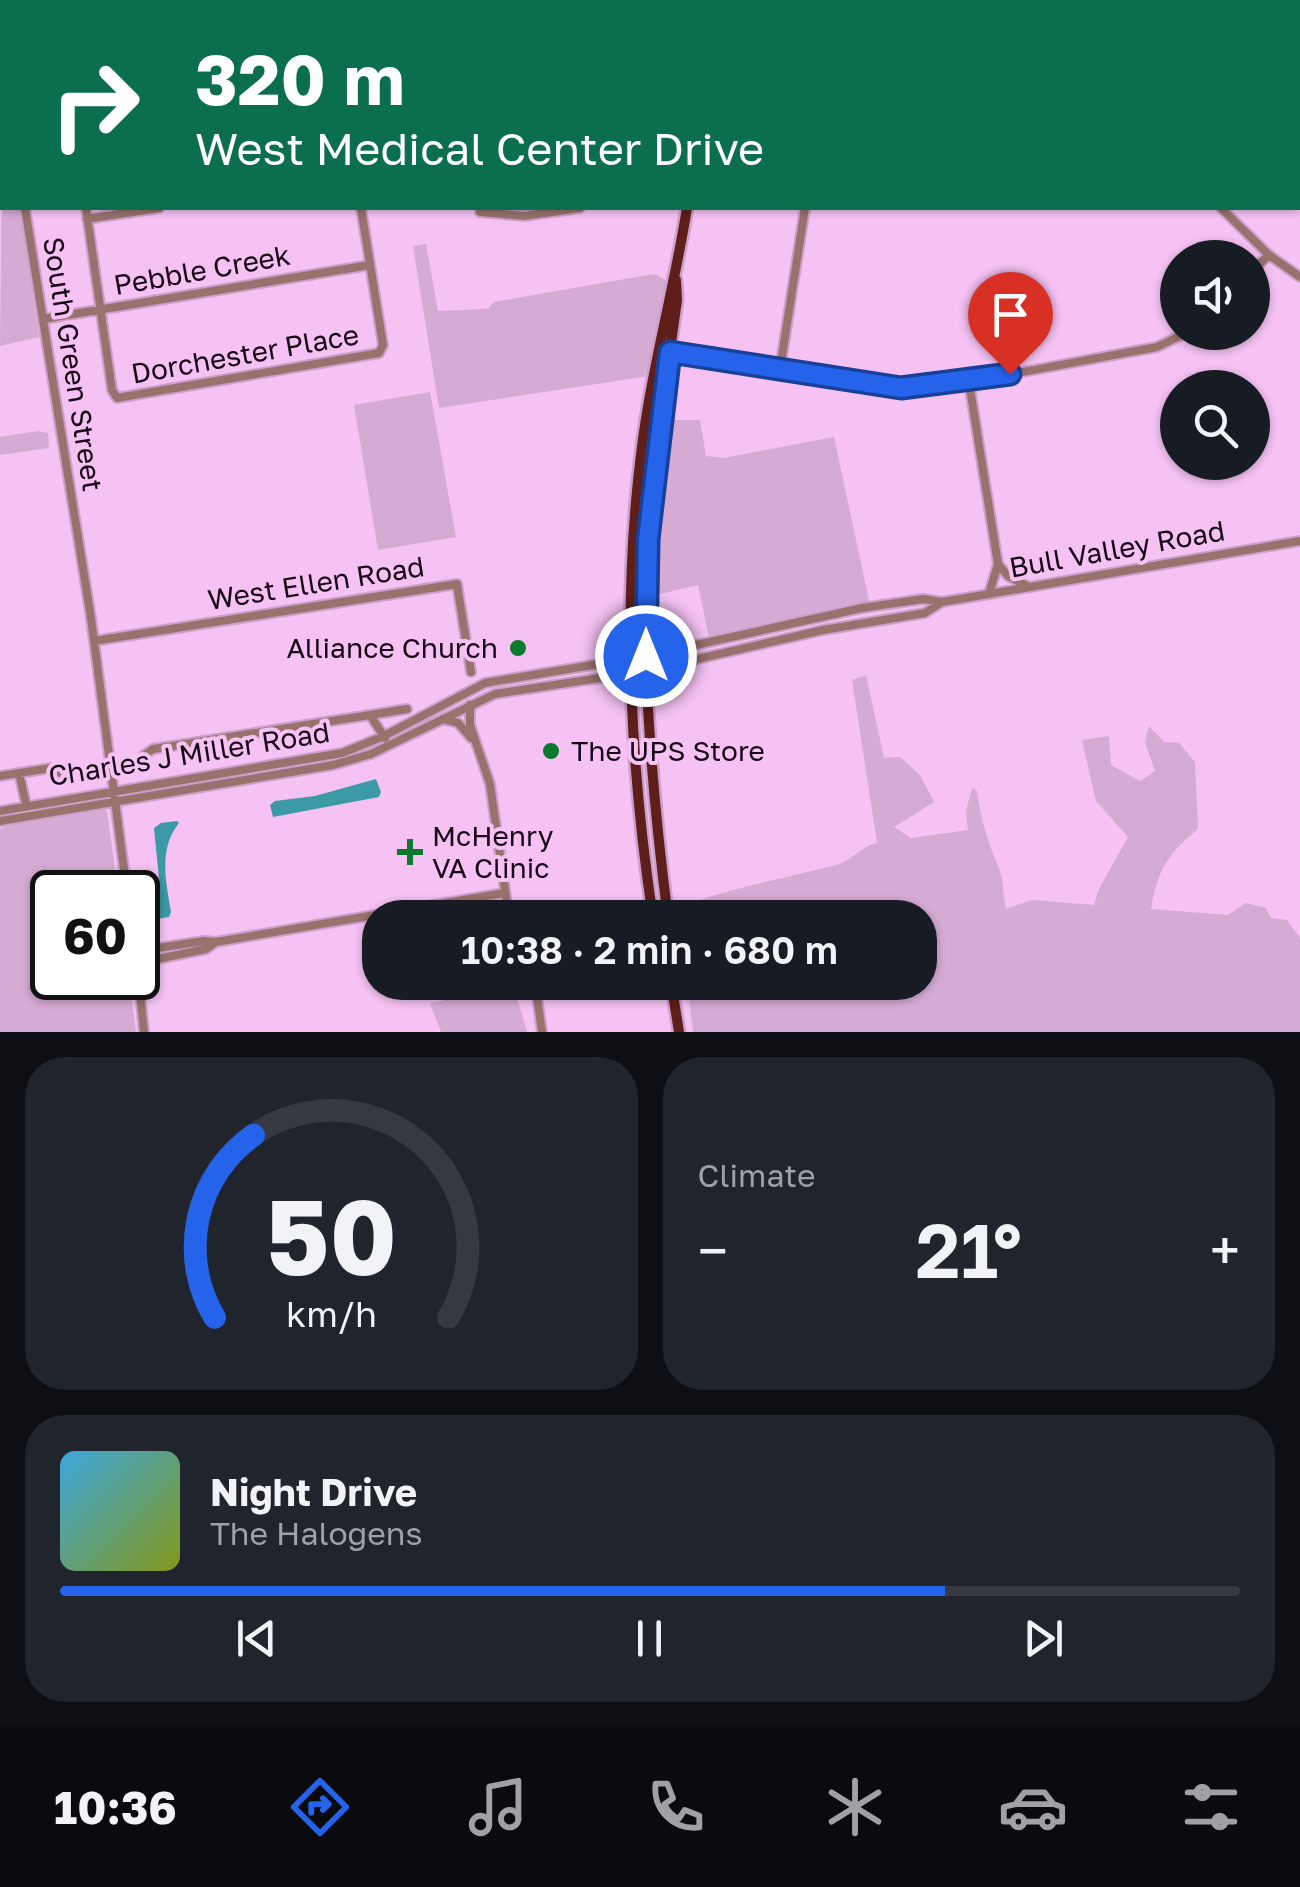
<!DOCTYPE html>
<html lang="en">
<head>
<meta charset="utf-8">
<style>
	body { margin:0; font-family:"Golos Text",sans-serif; background:#20242c; color:#f1f3f6; height:100vh; display:flex; flex-direction:column; font-size:38px; white-space:nowrap }
	* { box-sizing:border-box; margin:0 }
	p { font-size:32px; color:#9ea1a6 }
	.icon { flex:none; width:55px; height:55px; fill:none; stroke:currentColor; stroke-width:2; stroke-linecap:round; stroke-linejoin:round }
	.map { position:relative; height:1032px; overflow:hidden }
	.details { display:flex; flex-direction:column; gap:25px; padding:25px; background:#0d0f14; flex:1 }
	.details>* { flex:none }
	.guide { position:absolute; left:0px; top:0px; width:1300px; height:210px; box-shadow:0 2px 8px #0004; background:#0b6e4f; color:#fff; overflow:hidden }
	.controls { position:absolute; left:1160px; top:240px; display:grid; gap:20px }
	.controls a { display:grid; place-items:center; width:110px; height:110px; border-radius:50%; background:#171b24; box-shadow:0 2px 8px #0004; font-size:50px }
	.speed { position:absolute; left:30px; top:870px; display:flex; gap:20px; font-size:50px; font-weight:700; text-align:center }
	.speed>* { display:grid; place-content:center; width:130px; height:130px; border-radius:50%; background:#171b24; box-shadow:0 2px 8px #0004; line-height:1 }
	.speed .limit { border:5px solid #111; border-radius:15px; background:#fff; color:#111 }
	.pin { position:absolute; display:grid; place-items:center; width:85px; height:85px; color:#fff; margin:-102px -42px; border-radius:50% 50% 50% 0; rotate:-45deg; box-shadow:0 0 10px #0007 }
	.pin .icon { rotate:45deg }
	.me { position:absolute; width:110px; margin:-55px; rotate:0deg; stroke-linejoin:round; filter:drop-shadow(0 0 8px #0008) }
	.turn { display:flex; align-items:center; gap:35px; height:210px; padding:0 30px; font-size:45px }
	.turn .icon { width:130px; height:130px; stroke-width:2.5 }
	.turn b { display:block; font-size:70px; line-height:85px }
	.big { font-size:75px; font-weight:600; line-height:1.1 }
	.details .widget { flex:1; display:flex; flex-direction:column; justify-content:center; gap:15px; min-width:0; padding:0 35px; border-radius:40px; background:#20242c }
	.details .dial { align-items:center; gap:0 }
	.dial svg { height:260px; overflow:visible; fill:none; stroke:#363941; stroke-width:7; stroke-linecap:round; text-anchor:middle }
	.dial text { fill:#f1f3f6; stroke:none }
	.song { display:flex; align-items:center; gap:30px }
	.cover { width:120px; height:120px; border-radius:15px; background:linear-gradient(135deg,hsl(200 70% 55%),hsl(70 70% 35%)) }
	.played { height:10px; border-radius:5px; background:linear-gradient(90deg,#2563eb 75%,#363941 75%) }
	.keys { display:flex; justify-content:space-around; direction:ltr }
	.heat { display:flex; justify-content:space-between; align-items:center; font-size:55px; direction:ltr }
	.details .tiles { flex:1; display:grid; gap:25px; grid-template-columns:1fr 1fr }
	.widget:last-child { grid-column:span 2 }
	.trip { position:absolute; left:362px; top:900px; width:575px; height:100px; border-radius:40px; background:#171b24; box-shadow:0 2px 8px #0004; font-weight:600; line-height:100px; text-align:center }
	.tab-bar { display:flex; height:160px; justify-content:space-around; align-items:center; background:#090b0e; color:#9ea1a6 }
	.tab-bar .icon { width:70px; height:70px }
	.tab-bar .on { color:#2563eb }
	.tab-bar b { font-size:45px; color:#f1f3f6 }
	.map>svg:first-child { display:block }
	.green { fill:#d5aad3 }
	.water { fill:#3c9aa7 }
	.lines { fill:none; stroke-linecap:round; stroke-linejoin:round }
	.minor-casing { stroke:#cda0cb; stroke-width:12 }
	.major-casing { stroke:#cda0cb; stroke-width:15 }
	.minor { stroke:#99726d; stroke-width:8 }
	.major { stroke:#5e1e1a; stroke-width:10 }
	.route-casing { stroke:#184099; stroke-width:25 }
	.route { stroke:#2563eb; stroke-width:18 }
	.poi-dot { fill:#0b792e; stroke:#f5c2f3; stroke-width:4 }
	.labels { text-anchor:middle; stroke-width:8; stroke-linejoin:round; paint-order:stroke }
	.street-label { font-size:28px; fill:#160616; stroke:#f5c2f3 }
	.poi-label { font-size:28px; fill:#160616; stroke:#f5c2f3; text-anchor:start }
</style>
</head>
<body>
<div class="map">
<svg width="1300" height="1032" viewBox="0 0 1300 1032">
	<rect width="100%" height="100%" fill="#f5c2f3"/>
	<path class="green" d="M2 175V208H21L39 337 0 346Z
		M426 244 438 311 488 309 494 302 654 274 666 280 649 376 439 408 413 246Z
		M430 392 456 537 378 550 354 405Z
		M667 420H700L706 456 724 458 834 437 870 605 710 642 698 585 648 597V554Z
		M38 431 48 433 49 448 0 455V437Z
		M866 675 884 758 900 757 920 775 934 802 894 827 911 838 968 830 966 811 972 788 977 791C981 821 988 841 999 869 1004 880 1003 897 1006 909L1032 900 1094 905 1099 889 1128 837 1096 801 1082 740 1109 736 1111 765 1140 781 1155 771 1145 742 1149 726 1164 742 1179 743 1195 762 1198 829C1168 853 1157 871 1151 909L1228 915 1246 903 1266 908 1271 918 1287 920 1300 938V1032H693L687 983 920 982V918L678 917 677 908C731 888 781 879 836 865 852 861 861 846 877 843L852 680Z
		M100 807 107 811 118 892H52V978H129L136 1032H0V829L16 822Z
		M514 987 527 1032H441L430 1003Z"/>
	<path class="water" d="M376 779 381 792 379 797 273 817 270 805 275 801 315 796Z
		M177 821 179 823C158 849 166 882 171 912L169 917 157 919 159 879 154 828 161 823Z"/>
	<g class="lines">
		<defs>
			<path id="minor" d="M329 0V2
				M968 0 969 2
				M307 2 323 0
				M0 54 2 69
				M0 84H2
				M0 176 2 175
				M25 208 91 618 127 892
				M86 208 112 390 117 398 379 353 383 345 361 208
				M1221 208 1269 255 1300 277
				M480 212 524 216 580 208
				M87 219 159 208
				M1252 271 1269 255
				M43 319 370 265
				M670 351 901 388 969 382 1157 347 1188 332
				M780 369 805 208
				M969 382 998 564 989 594
				M998 564 1008 576 1029 587
				M94 641 457 584 471 672
				M470 705V725L490 784 509 918
				M370 715 407 709
				M443 719 458 723 471 738
				M143 756 153 749 370 715 385 738
				M19 773 26 804
				M0 776 51 768 64 775
				M0 811 342 753 384 736 485 683 646 656 862 608 923 599 942 602 1300 541
				M0 821 333 765 371 754 495 694 646 671 823 630 925 613 942 602
				M138 951 204 941 216 942 504 893
				M138 963 206 949 216 942
				M138 973 144 1032
				M535 982 542 1032"/>
			<path id="major" d="M726 2V0
				M653 918C630 765 622 608 641 454 651 371 674 290 687 208
				M668 918C654 809 644 699 645 589 647 493 664 396 677 300L676 280
				M671 982 679 1032"/>
		</defs>
		<use href="#minor" class="minor-casing"/>
		<use href="#major" class="major-casing"/>
		<use href="#minor" class="minor"/>
		<use href="#major" class="major"/>
	</g>
	<g class="lines">
		<defs>
			<path id="route" d="M646 656 648 539 670 352 901 388 1010 374"/>
		</defs>
		<use href="#route" class="route-casing"/>
		<use href="#route" class="route"/>
	</g>
	<g class="poi-dot">
		<circle cx="518" cy="648" r="10"/>
		<circle cx="551" cy="751" r="10"/>
		<path d="M405 837h10v10h10v10h-10v10h-10v-10h-10v-10h10z"/>
	</g>
	<g class="labels">
		<g class="street-label">
			<text transform="translate(202 270) rotate(-10)" y="10">Pebble Creek</text>
			<text transform="translate(245 354) rotate(-10)" y="10">Dorchester Place</text>
			<text transform="translate(73 364) rotate(81)" y="10">South Green Street</text>
			<text transform="translate(1117 549) rotate(-10)" y="10">Bull Valley Road</text>
			<text transform="translate(316 583) rotate(-9)" y="10">West Ellen Road</text>
			<text transform="translate(189 754) rotate(-9)" y="10">Charles J Miller Road</text>
		</g>
		<g class="poi-label">
			<text x="498" y="658" text-anchor="end">Alliance Church</text>
			<text x="571" y="761">The UPS Store</text>
			<text x="432" y="846">McHenry<tspan x="432" dy="32">VA Clinic</tspan></text>
		</g>
	</g>
</svg>
<div class="controls">
<a><svg class="icon" aria-label="sound" viewBox="0 0 24 24"><path d="M4 9h4l5-4v14l-5-4H4zM17 9q2 3 0 6"/></svg></a>
<a><svg class="icon" aria-label="search" viewBox="0 0 24 24"><circle cx="10" cy="10" r="6"/><path d="M15 15l6 6"/></svg></a>
</div>
<div class="speed"><div class="limit">60</div></div>
<div class="pin" style="left:1010px;top:374px;background:#d93025"><svg class="icon" aria-label="arrive" viewBox="0 0 24 24"><path d="M6 21V4h12l-3 4 3 4H6"/></svg></div>
<svg class="me" style="left:646px;top:656px" viewBox="-20 -20 40 40"><circle r="17" fill="#2563eb" stroke="#fff" stroke-width="3"/><path d="M0-11L8 9 0 5-8 9z" fill="#fff"/></svg>
<div class="trip">10:38 · 2 min · 680 m</div>
<div class="guide">
<div class="turn"><svg class="icon" aria-label="right" viewBox="0 0 24 24"><path d="M7 20v-9h11M14 6l5 5-5 5"/></svg><div><b>320 m</b>West Medical Center Drive</div></div>
</div>
</div>
<section class="details">
<div class="tiles">
<div class="widget dial"><svg viewBox="0 0 100 80">
<path d="M14 69A42 42 0 1 1 86 69"/>
<path d="M14 69A42 42 0 0 1 26 13" stroke="#2563eb"/>
<text x="50" y="56" font-size="32" font-weight="700">50</text>
<text x="50" y="72" font-size="11">km/h</text>
</svg></div>
<div class="widget"><p>Climate</p>
<div class="heat"><a>−</a><b class="big">21°</b><a>+</a></div>
</div>
<div class="widget">
<div class="song"><i class="cover"></i><div><b>Night Drive</b><p>The Halogens</p></div></div>
<div class="played"></div>
<div class="keys"><svg class="icon" aria-label="previous" viewBox="0 0 24 24"><path d="M18 5L8 12l10 7zM5 5v14"/></svg><svg class="icon" aria-label="pause" viewBox="0 0 24 24"><path d="M8 5v14M16 5v14"/></svg><svg class="icon" aria-label="next" viewBox="0 0 24 24"><path d="M6 5l10 7-10 7zM19 5v14"/></svg></div>
</div>
</div>
</section>
<nav class="tab-bar">
<b>10:36</b>
<svg class="icon on" aria-label="directions" viewBox="0 0 24 24"><path d="M12 3l9 9-9 9-9-9zM9 14v-3h6M13 9l2 2-2 2"/></svg>
<svg class="icon" aria-label="music" viewBox="0 0 24 24"><path d="M9 18V5l10-2v13"/><circle cx="6" cy="18" r="3"/><circle cx="16" cy="16" r="3"/></svg>
<svg class="icon" aria-label="phone" viewBox="0 0 24 24"><path d="M5 4h4l2 5-3 2q2 4 5 5l2-3 5 2v4C11 20 4 13 5 4z"/></svg>
<svg class="icon" aria-label="climate" viewBox="0 0 24 24"><path d="M12 3v18M4 7l16 10M4 17L20 7"/></svg>
<svg class="icon" aria-label="car" viewBox="0 0 24 24"><path d="M5 17H2v-5l4-1 3-4h7l3 4 3 1v5h-3M9 17h6M6 11h13"/><circle cx="7" cy="17" r="2"/><circle cx="17" cy="17" r="2"/></svg>
<svg class="icon" aria-label="filters" viewBox="0 0 24 24"><path d="M4 7h16M4 17h16"/><circle cx="9" cy="7" r="2"/><circle cx="15" cy="17" r="2"/></svg>
</nav>
</body>
</html>
